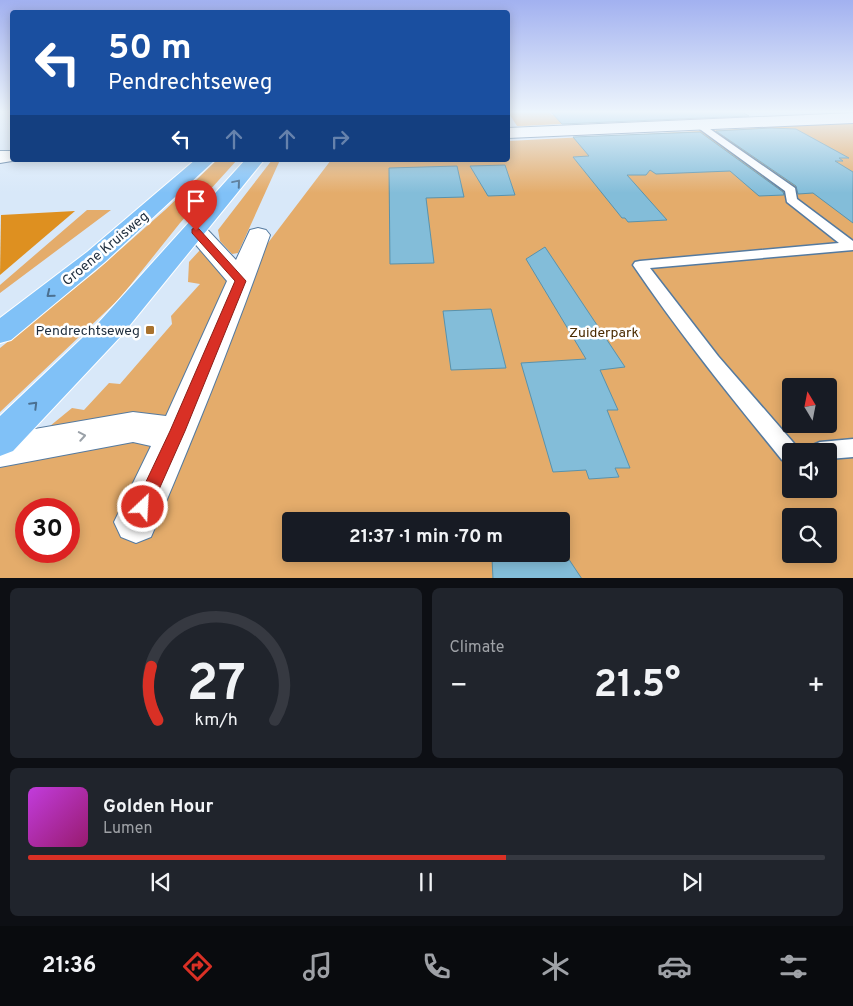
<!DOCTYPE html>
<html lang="en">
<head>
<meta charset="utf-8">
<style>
	body { margin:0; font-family:Overpass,sans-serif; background:#20242c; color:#f1f3f6; height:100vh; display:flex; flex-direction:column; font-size:19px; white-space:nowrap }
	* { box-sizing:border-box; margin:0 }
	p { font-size:16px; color:#9ea1a6 }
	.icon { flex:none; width:28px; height:28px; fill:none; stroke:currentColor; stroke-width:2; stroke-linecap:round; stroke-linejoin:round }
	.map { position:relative; height:578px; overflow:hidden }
	.panel { display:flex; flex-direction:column; gap:10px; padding:10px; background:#0d0f14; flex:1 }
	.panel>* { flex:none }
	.top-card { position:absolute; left:10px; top:10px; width:500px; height:152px; border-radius:5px; box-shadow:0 2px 12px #0003; background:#1a4fa0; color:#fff; overflow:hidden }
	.needle { width:32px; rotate:350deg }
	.fabs { position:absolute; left:782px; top:378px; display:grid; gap:10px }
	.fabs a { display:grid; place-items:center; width:55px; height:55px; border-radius:5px; background:#171b24; box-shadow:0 2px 12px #0003; font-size:25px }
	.speed { position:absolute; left:15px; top:498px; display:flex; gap:10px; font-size:25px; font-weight:700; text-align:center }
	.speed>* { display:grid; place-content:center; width:65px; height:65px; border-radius:50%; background:#171b24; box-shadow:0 2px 12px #0003; line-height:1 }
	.speed .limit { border:8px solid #d22; background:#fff; color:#111 }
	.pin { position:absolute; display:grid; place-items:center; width:42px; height:42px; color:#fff; margin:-51px -21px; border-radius:50% 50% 50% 0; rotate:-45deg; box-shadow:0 0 5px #0007 }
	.pin .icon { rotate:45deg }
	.me { position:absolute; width:55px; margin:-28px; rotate:25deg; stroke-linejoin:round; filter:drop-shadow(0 0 4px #0008) }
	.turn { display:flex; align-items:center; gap:18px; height:105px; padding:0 15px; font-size:22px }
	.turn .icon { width:65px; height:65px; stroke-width:2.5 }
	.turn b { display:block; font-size:35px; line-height:42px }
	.lanes { display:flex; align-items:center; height:48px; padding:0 15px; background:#0003; justify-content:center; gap:25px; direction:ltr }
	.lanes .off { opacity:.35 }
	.big { font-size:38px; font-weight:700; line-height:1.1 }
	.panel .card { flex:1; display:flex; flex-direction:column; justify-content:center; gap:8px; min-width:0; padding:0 18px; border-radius:8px; background:#20242c }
	.panel .dial { align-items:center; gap:0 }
	.dial svg { height:130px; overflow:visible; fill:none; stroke:#363941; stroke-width:7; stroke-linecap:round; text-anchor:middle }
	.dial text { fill:#f1f3f6; stroke:none }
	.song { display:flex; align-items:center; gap:15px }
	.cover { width:60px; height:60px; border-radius:8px; background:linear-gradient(135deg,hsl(290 70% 55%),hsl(320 70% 35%)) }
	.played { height:5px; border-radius:2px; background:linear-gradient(90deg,#d93025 60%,#363941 60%) }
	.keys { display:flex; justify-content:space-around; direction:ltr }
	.heat { display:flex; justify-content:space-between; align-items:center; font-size:28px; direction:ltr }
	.panel .tiles { flex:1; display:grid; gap:10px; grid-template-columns:1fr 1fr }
	.card:last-child { grid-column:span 2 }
	.trip { position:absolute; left:282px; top:512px; width:288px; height:50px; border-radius:5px; background:#171b24; box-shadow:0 2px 12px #0003; font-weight:700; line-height:50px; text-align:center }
	.tab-bar { display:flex; height:80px; justify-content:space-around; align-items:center; background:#090b0e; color:#9ea1a6 }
	.tab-bar .icon { width:35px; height:35px }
	.tab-bar .active { color:#d93025 }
	.tab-bar b { font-size:22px; color:#f1f3f6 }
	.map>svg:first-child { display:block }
	.built { fill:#c1ddf9 }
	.green { fill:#e4ac6b; fill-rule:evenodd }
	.forest { fill:#de9020 }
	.building { fill:#83bdd9; stroke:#5992ac }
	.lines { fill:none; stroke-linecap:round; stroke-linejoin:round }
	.service-casing { stroke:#557a9f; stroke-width:3 }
	.minor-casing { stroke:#557a9f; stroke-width:2 }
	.primary-casing { stroke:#fff; stroke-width:2 }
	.service { fill:#fff; fill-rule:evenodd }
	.minor { fill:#fff; fill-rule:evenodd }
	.primary { fill:#80c1f7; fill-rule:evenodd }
	.oneway { stroke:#4b7091 }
	.oneway2 { stroke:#9aa1a8 }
	.route { fill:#d93025; stroke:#8d1f18 }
	.poi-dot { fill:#a9722d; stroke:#fff; stroke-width:2 }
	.labels { text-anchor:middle; stroke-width:5; stroke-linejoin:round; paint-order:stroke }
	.street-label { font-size:14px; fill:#1f2e3e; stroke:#fff }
	.poi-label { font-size:14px; fill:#1f2e3e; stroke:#fff; text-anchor:end }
	.park-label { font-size:14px; fill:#4a2b00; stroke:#fff }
</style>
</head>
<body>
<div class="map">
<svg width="853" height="579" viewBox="0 0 853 579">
	<rect width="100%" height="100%" fill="#d8e8f9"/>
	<path class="built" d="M691 112H853V114L703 121Z"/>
	<path class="green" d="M508 112H549L552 115 671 112 680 118 522 126H517Z
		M853 123V578L0 579V468L26 455 53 428 50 426 72 408 84 410 109 383 120 384 172 324 171 316 200 284 188 282 189 262 200 250 227 281 217 310 331 160H508V141ZM791 386H829V424H791ZM791 451H829V489H791ZM26 509H69V551H26ZM791 516H829V554H791ZM291 521H561V554H291Z
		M217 160H237L180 223 120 298 0 412V348L95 272 165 210Z
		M272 160H280L238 253 232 254 220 241 218 230Z
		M87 210H111L0 293V285Z"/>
	<path class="forest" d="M75 211 0 275 1 215Z"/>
	<path class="building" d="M551 112H742L749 116 562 124Z
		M771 128 796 129 849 158H839L843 161H835L853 172V223L813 193 798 194 796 186 716 131Z
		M700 132 783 192 784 195 759 196 730 171 656 174 650 170 646 175H627L667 220 628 222 625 218H622L573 157 589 156 573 137Z
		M505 165 515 195 488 196 470 166Z
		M457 166 464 197 426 198 434 263 390 264 389 168Z
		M545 247 625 367 600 370 618 410H607L630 468H615L619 477 589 479 586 470 553 472 521 363 586 359 526 259Z
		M491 309 506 368 451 370 443 311Z
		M564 552 582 579H493L492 558Z"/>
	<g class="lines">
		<defs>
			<path id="service" d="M700 122 795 188 797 199 853 241V250L650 268 718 356 798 448 800 451H791V463L782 460C730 396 679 333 633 265L635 262 640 261 839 243 787 202 785 191 697 127V123Z
				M853 439V457L829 459V451H810L813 445 820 442Z"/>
			<path id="minor" d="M853 113V123L508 138V128Z
				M0 151H12V160H18L0 163Z
				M196 224 204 226 236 260 250 230 258 228 266 230 270 235C234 337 194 437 151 537L136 543 121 537 114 522 151 446 133 442 0 467V435L133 412 166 416 227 281 184 231 188 226Z"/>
			<path id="primary" d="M195 160H215L105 262 11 340 0 343V318L87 252Z
				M245 160H264L121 336 13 451 0 456V416L99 322Z"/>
		</defs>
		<use href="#service" class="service-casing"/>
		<use href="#minor" class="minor-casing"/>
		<use href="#primary" class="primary-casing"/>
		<use href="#service" class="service"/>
		<use href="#minor" class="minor"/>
		<use href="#primary" class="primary"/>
	</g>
	<defs><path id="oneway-chevron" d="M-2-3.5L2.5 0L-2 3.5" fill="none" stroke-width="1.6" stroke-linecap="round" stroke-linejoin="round" transform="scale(1.25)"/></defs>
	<g class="oneway">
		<use href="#oneway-chevron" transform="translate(237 183) rotate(-50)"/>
		<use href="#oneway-chevron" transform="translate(50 294) rotate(141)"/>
		<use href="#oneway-chevron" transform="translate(34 405) rotate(-45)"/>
	</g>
	<use class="oneway2" href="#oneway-chevron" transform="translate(82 436) rotate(-10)"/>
	<linearGradient id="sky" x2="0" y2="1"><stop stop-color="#a2b1f0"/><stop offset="0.58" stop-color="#edf5fc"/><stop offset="1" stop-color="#edf5fc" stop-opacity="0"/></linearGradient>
	<rect width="853" height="193" fill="url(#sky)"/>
	<path class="route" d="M196 228 199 229 246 281 185 431 149 512 143 515 137 512 134 507 170 431 235 281 192 233V229Z"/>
	<rect class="poi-dot" x="145" y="325" width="10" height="10" rx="2.5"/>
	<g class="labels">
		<g class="street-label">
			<text transform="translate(105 248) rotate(-40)" y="5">Groene Kruisweg</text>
		</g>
		<g class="poi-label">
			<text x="140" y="335">Pendrechtseweg</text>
		</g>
		<g class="park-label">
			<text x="604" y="337">Zuiderpark</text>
		</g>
	</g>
</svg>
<div class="fabs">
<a><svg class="needle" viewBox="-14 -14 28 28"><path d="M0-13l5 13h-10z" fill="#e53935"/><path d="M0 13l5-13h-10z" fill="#9ea1a6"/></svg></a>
<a><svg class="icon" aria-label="sound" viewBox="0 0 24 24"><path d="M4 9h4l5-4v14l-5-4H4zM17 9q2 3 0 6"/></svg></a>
<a><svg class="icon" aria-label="search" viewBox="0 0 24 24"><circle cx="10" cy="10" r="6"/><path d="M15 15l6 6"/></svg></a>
</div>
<div class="speed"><div class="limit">30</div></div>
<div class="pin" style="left:196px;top:231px;background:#d93025"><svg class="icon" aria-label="arrive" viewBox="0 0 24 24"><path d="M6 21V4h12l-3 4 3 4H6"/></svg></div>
<svg class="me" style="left:143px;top:507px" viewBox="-20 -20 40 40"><circle r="17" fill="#d93025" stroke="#fff" stroke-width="3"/><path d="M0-11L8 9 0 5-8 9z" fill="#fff"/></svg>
<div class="trip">21:37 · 1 min · 70 m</div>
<div class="top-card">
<div class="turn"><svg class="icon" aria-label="left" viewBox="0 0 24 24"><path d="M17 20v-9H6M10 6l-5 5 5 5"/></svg><div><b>50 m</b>Pendrechtseweg</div></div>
<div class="lanes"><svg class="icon" aria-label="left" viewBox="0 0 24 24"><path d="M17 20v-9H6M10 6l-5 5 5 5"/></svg><svg class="icon off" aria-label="ahead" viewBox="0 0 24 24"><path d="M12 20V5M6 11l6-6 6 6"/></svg><svg class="icon off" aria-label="ahead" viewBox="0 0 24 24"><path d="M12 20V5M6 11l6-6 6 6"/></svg><svg class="icon off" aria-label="right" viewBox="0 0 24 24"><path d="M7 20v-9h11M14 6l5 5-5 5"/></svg></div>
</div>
</div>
<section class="panel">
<div class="tiles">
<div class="card dial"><svg viewBox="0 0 100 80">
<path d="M14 69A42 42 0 1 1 86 69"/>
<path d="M14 69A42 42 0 0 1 10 36" stroke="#d93025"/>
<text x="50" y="56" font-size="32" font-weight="700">27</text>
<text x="50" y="72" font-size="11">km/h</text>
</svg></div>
<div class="card"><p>Climate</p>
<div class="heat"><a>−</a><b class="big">21.5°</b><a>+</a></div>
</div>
<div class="card">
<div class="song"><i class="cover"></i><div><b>Golden Hour</b><p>Lumen</p></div></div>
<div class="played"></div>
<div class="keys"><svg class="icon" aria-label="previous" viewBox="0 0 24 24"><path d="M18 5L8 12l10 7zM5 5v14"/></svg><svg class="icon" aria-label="pause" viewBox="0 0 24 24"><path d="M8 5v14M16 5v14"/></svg><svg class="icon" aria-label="next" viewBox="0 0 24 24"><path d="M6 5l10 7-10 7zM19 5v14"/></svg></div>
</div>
</div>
</section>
<nav class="tab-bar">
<b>21:36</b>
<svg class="icon active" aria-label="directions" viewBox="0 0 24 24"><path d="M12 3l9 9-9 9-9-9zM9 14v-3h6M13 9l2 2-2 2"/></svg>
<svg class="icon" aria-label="music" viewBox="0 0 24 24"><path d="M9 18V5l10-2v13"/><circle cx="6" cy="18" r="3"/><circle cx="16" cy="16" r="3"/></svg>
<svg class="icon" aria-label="phone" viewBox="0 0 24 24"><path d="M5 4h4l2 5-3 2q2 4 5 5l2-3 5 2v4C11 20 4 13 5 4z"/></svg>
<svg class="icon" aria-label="climate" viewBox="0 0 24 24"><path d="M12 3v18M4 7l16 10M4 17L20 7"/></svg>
<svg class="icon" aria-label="car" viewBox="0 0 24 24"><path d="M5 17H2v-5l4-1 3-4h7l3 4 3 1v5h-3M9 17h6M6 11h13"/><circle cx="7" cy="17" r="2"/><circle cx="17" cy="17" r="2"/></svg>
<svg class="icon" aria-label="filters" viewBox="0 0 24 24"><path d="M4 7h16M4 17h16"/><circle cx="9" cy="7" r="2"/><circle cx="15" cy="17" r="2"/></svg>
</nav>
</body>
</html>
